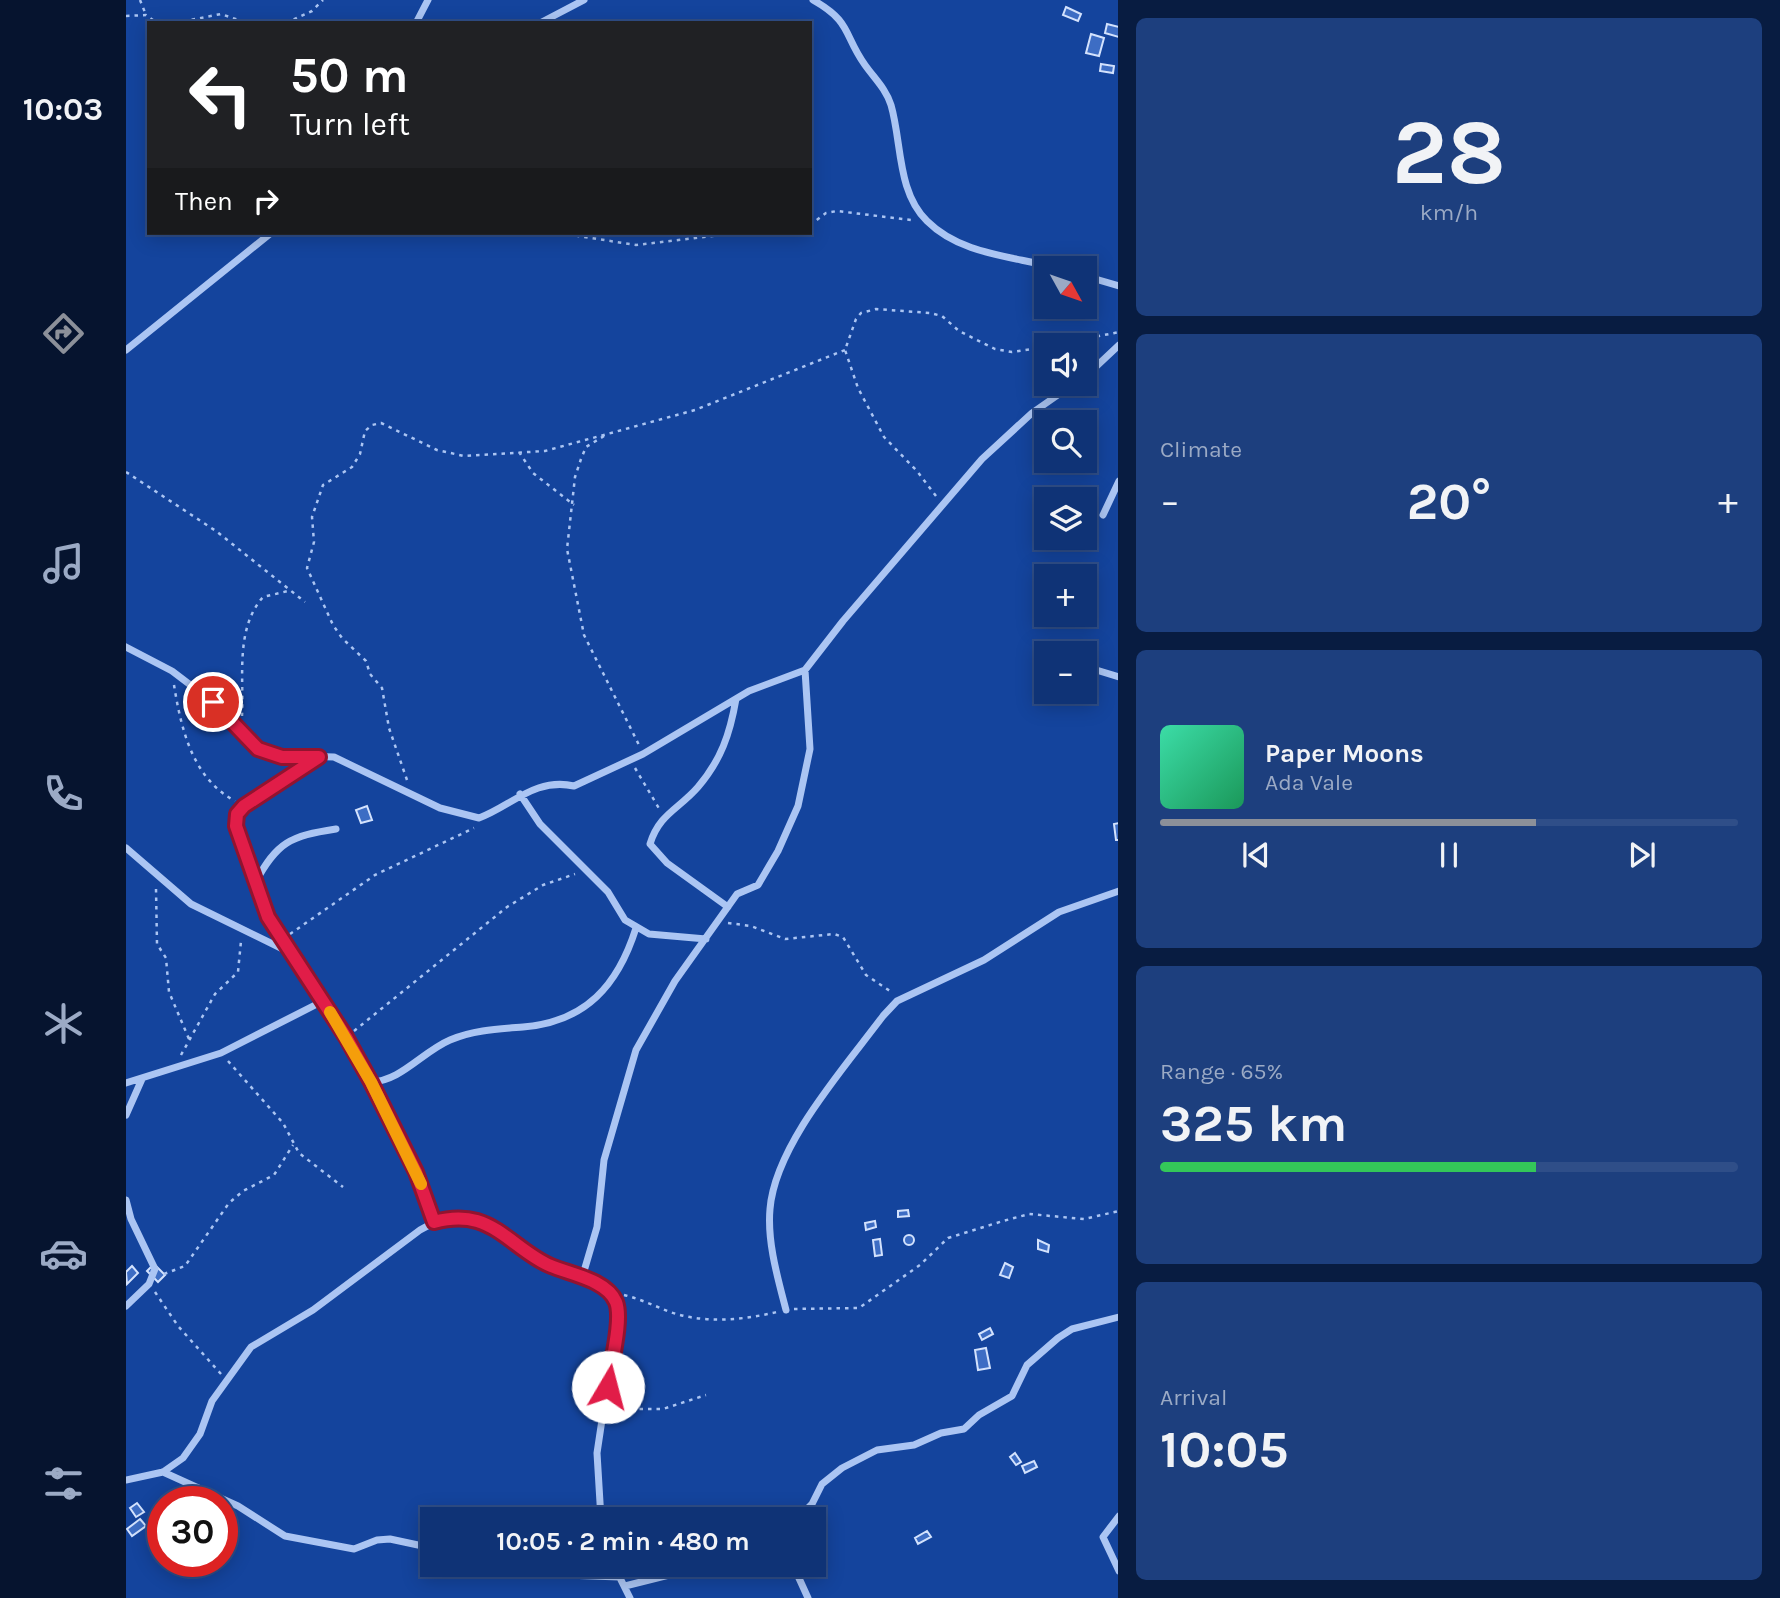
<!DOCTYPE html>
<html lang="en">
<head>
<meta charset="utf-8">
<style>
	body { margin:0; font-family:Karla,sans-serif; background:#1d3f7e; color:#f1f3f6; height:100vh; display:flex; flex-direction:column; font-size:26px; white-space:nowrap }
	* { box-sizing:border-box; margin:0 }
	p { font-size:23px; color:#9baac5 }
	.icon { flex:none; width:38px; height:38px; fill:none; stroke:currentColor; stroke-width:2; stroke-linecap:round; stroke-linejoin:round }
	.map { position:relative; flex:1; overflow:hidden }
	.side { display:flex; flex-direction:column; gap:18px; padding:18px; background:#081c41; width:662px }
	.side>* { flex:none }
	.guide { position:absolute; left:21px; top:21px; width:665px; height:214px; border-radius:0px; box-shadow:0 4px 18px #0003,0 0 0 2px #2f4e88; background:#202124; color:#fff; overflow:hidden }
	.needle { width:46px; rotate:130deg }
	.controls { position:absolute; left:908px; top:256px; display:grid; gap:14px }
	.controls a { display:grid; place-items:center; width:63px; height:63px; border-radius:0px; background:#0f3376; box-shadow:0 4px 18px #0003,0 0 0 2px #2f4e88; font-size:35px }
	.speed { position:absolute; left:21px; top:1486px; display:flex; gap:14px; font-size:35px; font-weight:700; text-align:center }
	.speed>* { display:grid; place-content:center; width:91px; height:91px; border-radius:50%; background:#0f3376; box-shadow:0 4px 18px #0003,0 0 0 2px #2f4e88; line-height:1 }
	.speed .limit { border:10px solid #d22; background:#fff; color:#111 }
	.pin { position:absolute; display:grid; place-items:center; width:60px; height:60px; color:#fff; margin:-30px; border:4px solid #fff; border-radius:50%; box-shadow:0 2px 7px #0007 }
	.me { position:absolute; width:77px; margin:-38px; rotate:8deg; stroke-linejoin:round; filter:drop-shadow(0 0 5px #0008) }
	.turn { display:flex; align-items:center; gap:24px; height:147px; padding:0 28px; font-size:32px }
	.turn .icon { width:91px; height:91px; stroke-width:2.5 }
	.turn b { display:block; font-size:49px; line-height:60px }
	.then { display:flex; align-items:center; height:66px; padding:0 28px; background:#0003; gap:14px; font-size:26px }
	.big { font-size:52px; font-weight:700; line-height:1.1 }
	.side .widget { flex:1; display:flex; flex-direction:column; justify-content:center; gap:10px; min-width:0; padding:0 24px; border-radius:10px; background:#1d3f7e }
	.side .dial { align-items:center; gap:0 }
	.dial b { font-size:91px; line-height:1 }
	.song { display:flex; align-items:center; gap:21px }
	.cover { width:84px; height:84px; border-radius:10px; background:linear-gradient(135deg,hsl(160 70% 55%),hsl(150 70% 35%)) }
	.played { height:7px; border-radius:4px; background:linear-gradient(90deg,#8c9099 65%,#2f4e88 65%) }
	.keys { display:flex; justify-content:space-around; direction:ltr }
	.heat { display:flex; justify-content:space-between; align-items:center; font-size:38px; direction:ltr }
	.charge { height:10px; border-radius:5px; background:linear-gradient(90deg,#34c759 65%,#2f4e88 0) }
	.trip { position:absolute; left:294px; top:1507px; width:406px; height:70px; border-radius:0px; background:#0f3376; box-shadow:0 4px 18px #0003,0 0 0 2px #2f4e88; font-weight:700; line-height:70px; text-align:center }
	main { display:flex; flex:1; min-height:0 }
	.menu { display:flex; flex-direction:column; width:126px; justify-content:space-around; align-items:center; background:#06142f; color:#9baac5 }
	.menu .icon { width:49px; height:49px }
	.menu .on { color:#8c9099 }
	.menu b { font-size:32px; color:#f1f3f6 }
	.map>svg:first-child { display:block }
	.building { fill:#3d6dc4; stroke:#d3e2fd; stroke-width:2 }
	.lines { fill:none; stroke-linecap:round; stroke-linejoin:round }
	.path { stroke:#abc5f3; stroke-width:2.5; stroke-dasharray:3.5 5; stroke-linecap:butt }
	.street { stroke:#abc5f3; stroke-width:7 }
	.route-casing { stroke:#92132f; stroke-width:18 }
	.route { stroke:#e11d48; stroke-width:12 }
	.slow { stroke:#f59e0b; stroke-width:12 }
</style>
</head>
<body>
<main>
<nav class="menu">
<b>10:03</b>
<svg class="icon on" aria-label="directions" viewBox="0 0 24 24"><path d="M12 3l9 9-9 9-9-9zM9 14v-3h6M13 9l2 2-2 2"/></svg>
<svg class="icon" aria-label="music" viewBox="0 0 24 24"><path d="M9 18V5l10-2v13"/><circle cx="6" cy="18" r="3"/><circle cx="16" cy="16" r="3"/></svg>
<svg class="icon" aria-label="phone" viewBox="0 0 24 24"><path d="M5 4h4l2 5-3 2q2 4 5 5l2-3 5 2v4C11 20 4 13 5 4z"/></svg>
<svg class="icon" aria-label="climate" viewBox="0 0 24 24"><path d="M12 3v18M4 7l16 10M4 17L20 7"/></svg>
<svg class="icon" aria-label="car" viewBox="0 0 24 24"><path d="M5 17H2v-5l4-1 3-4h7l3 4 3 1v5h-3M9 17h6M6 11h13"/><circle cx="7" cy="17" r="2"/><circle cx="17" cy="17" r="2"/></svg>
<svg class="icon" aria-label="filters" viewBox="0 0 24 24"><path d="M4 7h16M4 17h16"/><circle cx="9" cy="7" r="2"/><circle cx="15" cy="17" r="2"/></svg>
</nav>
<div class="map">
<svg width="993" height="1598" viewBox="0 0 993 1598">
	<rect width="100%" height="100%" fill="#14449d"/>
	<path class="building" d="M940 7 955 14 952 21 937 15Z
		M981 24 993 27V37L979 33Z
		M965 34 978 38 973 56 960 53Z
		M975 64 988 66 987 73 974 71Z
		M241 806 246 820 235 823 230 810Z
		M993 823V840H990L988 824Z
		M782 1210 783 1216 772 1217V1211Z
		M749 1221 750 1227 740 1230 739 1223Z
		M778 1240a5 5 0 1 1 10 0a5 5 0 1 1-10 0Z
		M754 1239 756 1255 749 1256 747 1240Z
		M912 1240 923 1245 922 1252 912 1249Z
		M879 1263 887 1267 883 1278 874 1275Z
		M28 1264 39 1275 32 1282 21 1271Z
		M6 1266 12 1273 1 1284 0 1272Z
		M864 1328 867 1334 856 1340 853 1334Z
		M860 1348 864 1368 852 1370 849 1350Z
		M889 1453 895 1462 890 1465 884 1457Z
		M908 1461 911 1467 899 1473 896 1466Z
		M11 1503 18 1512 10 1517 4 1508Z
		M14 1519 20 1526 6 1536 1 1529Z
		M801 1531 805 1537 792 1544 789 1538Z"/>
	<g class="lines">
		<path class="path" d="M14 0 20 15
			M0 16 20 15 31 23
			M49 23 95 14 121 23
			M160 23 186 11 197 0
			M684 225 700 213 711 211 785 220
			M433 233 510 245 611 233
			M929 345 993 332
			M478 436 460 447 455 459 449 477 441 549 458 635 513 745
			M393 452 407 473 448 505
			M0 472 90 531 179 602
			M810 496 791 471 758 437 732 388 719 350 730 319 735 313 750 309 804 313 816 316 833 331 869 349 886 352 920 347
			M48 685C55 728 66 778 109 801
			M116 716C118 677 109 629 137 597L162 591
			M509 768 534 810
			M281 780 263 728 256 688 244 674 240 661 216 638 207 625 181 568 188 542 186 517 197 485 226 467 234 454 239 431 246 425 255 423 311 450 338 456 419 451 569 410 719 350
			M30 889 31 944 40 958 43 992 63 1039
			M602 923 625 926 659 939 708 934 717 937 740 975 767 993
			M164 934 249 875 348 828
			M228 1031 381 907 417 885 449 874
			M55 1055 89 994 112 972 115 941
			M102 1061 157 1123 173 1153 217 1187
			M38 1274 59 1266 103 1203 117 1191 148 1175 167 1145
			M29 1292 52 1326 95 1374
			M498 1295C514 1299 529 1306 544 1312 580 1324 616 1320 651 1312
			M668 1309 733 1308 794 1265 822 1238 877 1221 903 1214 958 1219 993 1211
			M488 1409H537L580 1395"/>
		<path class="street" d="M687 0C726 22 717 34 739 65 749 79 760 89 765 105 776 143 771 192 801 221 835 255 887 256 931 268
			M290 23 302 0
			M414 23 458 0
			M959 276 993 286
			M0 350 145 233
			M959 377 993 345
			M977 515 993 481
			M0 647 46 671 100 712 120 739 145 755 208 757 314 808 353 818C384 807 409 777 448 786L517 754 623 691 679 670 717 621 856 459 906 413 949 383
			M967 669 993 677
			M192 757 118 806 111 814 110 826 142 917 220 1037 245 1082 290 1172 308 1222
			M394 794 414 824 482 892 499 920 523 934 580 939
			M0 848 65 904 163 952
			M129 883C151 842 164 836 210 829
			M602 907 541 863 524 844C533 814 553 809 572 787 595 760 604 734 610 699
			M245 1082C275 1081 296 1052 324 1040 348 1030 372 1029 397 1027 460 1022 492 985 510 928
			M0 1083 95 1053 197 1001
			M0 1115 16 1079
			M0 1200 5 1219 29 1269 23 1284 0 1306
			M456 1278 471 1227 478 1160 510 1050 549 981 611 894 632 885 652 851 672 806 684 749 679 670
			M660 1310C652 1279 641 1242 644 1209 649 1145 719 1067 757 1016L771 1001 858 960 933 912 993 891
			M37 1472 112 1506 159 1536 228 1549 251 1540 264 1539 306 1548
			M0 1480 37 1472 57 1458 74 1434 86 1401 125 1347 187 1310 294 1230C312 1219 331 1215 351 1221 377 1229 397 1253 421 1264 441 1274 469 1277 485 1294 492 1302 491 1311 491 1320L471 1453 475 1519
			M993 1516 977 1537 993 1571
			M671 1519 686 1504 696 1484 716 1468 751 1450 788 1445 815 1433 838 1429 853 1415 886 1396 901 1365 932 1338 946 1329 993 1317
			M352 1564 413 1574 493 1577
			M487 1564 504 1598
			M671 1564 672 1576 682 1598
			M499 1586 587 1564"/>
	</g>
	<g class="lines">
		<defs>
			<path id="route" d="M87 702 132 749 156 757H193L118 806 111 814 110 826 142 917 220 1037 245 1082 290 1172 308 1222C323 1218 337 1217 351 1221 378 1229 398 1255 425 1266 444 1274 481 1280 490 1302 497 1320 484 1367 482 1387"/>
		</defs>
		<use href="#route" class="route-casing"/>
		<use href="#route" class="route"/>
		<path class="slow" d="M204 1012 245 1082 295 1184"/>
	</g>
</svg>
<div class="controls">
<a><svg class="needle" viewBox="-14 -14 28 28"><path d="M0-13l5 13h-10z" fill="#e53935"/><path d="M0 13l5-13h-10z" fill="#9baac5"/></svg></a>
<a><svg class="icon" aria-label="sound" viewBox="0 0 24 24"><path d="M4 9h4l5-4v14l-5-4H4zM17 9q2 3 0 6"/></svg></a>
<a><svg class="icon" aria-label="search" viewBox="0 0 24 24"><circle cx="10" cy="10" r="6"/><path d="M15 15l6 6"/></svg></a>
<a><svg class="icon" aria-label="layers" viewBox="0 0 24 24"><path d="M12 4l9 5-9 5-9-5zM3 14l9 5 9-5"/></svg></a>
<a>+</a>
<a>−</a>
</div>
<div class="speed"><div class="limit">30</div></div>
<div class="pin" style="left:87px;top:702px;background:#d93025"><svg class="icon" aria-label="arrive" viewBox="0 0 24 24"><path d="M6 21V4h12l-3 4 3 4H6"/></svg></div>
<svg class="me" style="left:482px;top:1387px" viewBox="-20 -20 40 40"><circle r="19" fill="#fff"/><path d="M0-13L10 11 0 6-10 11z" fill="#e11d48"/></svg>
<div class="trip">10:05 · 2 min · 480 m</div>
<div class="guide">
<div class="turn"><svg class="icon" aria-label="left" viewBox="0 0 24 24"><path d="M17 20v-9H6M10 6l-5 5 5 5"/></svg><div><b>50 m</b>Turn left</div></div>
<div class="then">Then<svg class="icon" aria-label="right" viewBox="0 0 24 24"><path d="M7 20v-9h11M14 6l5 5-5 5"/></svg></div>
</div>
</div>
<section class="side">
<div class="widget dial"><b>28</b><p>km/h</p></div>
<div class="widget"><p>Climate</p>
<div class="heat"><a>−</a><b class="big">20°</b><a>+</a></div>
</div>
<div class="widget">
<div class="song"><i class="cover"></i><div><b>Paper Moons</b><p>Ada Vale</p></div></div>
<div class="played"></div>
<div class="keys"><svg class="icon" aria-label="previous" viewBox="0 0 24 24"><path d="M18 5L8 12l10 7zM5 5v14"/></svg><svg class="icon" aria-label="pause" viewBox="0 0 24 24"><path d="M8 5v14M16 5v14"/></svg><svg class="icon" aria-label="next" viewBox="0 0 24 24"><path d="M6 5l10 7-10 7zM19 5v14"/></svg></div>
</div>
<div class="widget"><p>Range · 65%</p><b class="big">325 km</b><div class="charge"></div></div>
<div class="widget"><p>Arrival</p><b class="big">10:05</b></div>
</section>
</main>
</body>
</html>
